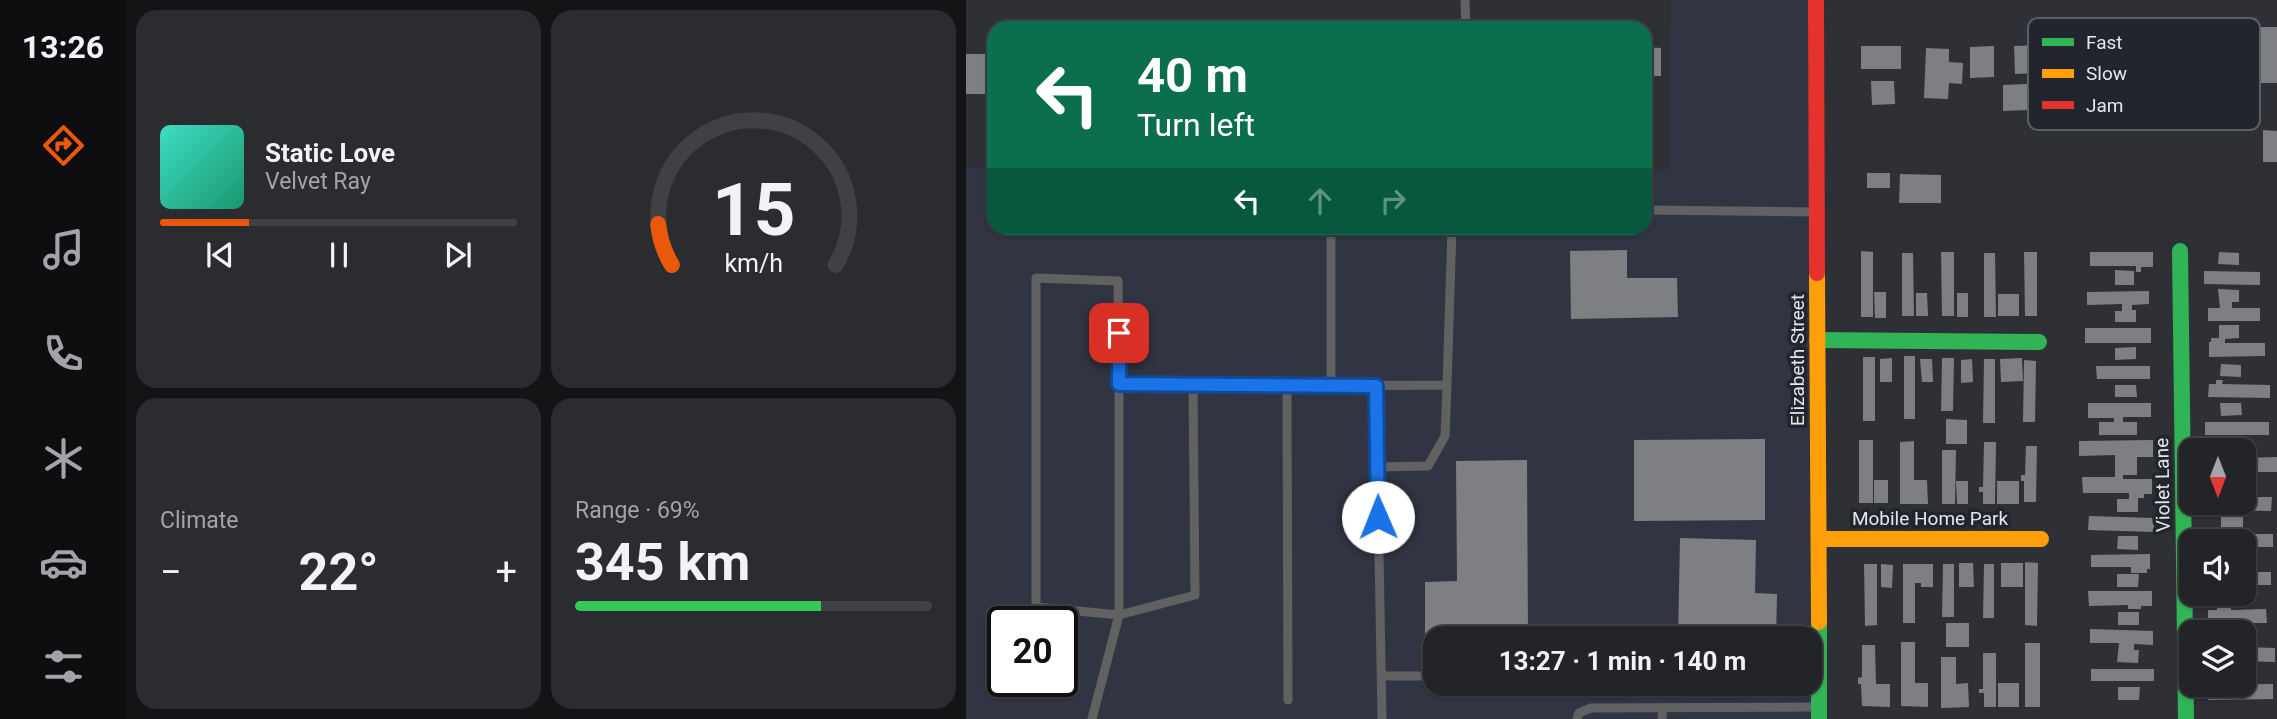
<!DOCTYPE html>
<html lang="en">
<head>
<meta charset="utf-8">
<style>
	body { margin:0; font-family:Roboto,sans-serif; background:#2b2c30; color:#f1f3f6; height:100vh; display:flex; flex-direction:column; font-size:26px; white-space:nowrap }
	* { box-sizing:border-box; margin:0 }
	p { font-size:23px; color:#a3a4a8 }
	.icon { flex:none; width:38px; height:38px; fill:none; stroke:currentColor; stroke-width:2; stroke-linecap:round; stroke-linejoin:round }
	.map { position:relative; flex:1; overflow:hidden }
	.details { display:flex; flex-direction:column; gap:10px; padding:10px; background:#131416; width:840px }
	.details>* { flex:none }
	.hud { position:absolute; left:21px; top:21px; width:665px; height:214px; border-radius:21px; box-shadow:0 2px 5px #0004,0 0 0 2px #404145; background:#0b6e4f; color:#fff; overflow:hidden }
	.needle { width:46px; rotate:180deg }
	.controls { position:absolute; left:1213px; top:438px; display:grid; gap:14px }
	.controls a { display:grid; place-items:center; width:77px; height:77px; border-radius:14px; background:#232428; box-shadow:0 2px 5px #0004,0 0 0 2px #404145; font-size:35px }
	.speed { position:absolute; left:21px; top:606px; display:flex; gap:14px; font-size:35px; font-weight:700; text-align:center }
	.speed>* { display:grid; place-content:center; width:91px; height:91px; border-radius:50%; background:#232428; box-shadow:0 2px 5px #0004,0 0 0 2px #404145; line-height:1 }
	.speed .limit { border:4px solid #111; border-radius:10px; background:#fff; color:#111 }
	.pin { position:absolute; display:grid; place-items:center; width:60px; height:60px; color:#fff; margin:-30px; border-radius:14px; box-shadow:0 4px 10px #0006 }
	.me { position:absolute; width:77px; margin:-38px; rotate:359deg; stroke-linejoin:round; filter:drop-shadow(0 0 5px #0008) }
	.turn { display:flex; align-items:center; gap:24px; height:147px; padding:0 35px; font-size:32px }
	.turn .icon { width:91px; height:91px; stroke-width:2.5 }
	.turn b { display:block; font-size:49px; line-height:60px }
	.lanes { display:flex; align-items:center; height:66px; padding:0 35px; background:#0003; justify-content:center; gap:35px; direction:ltr }
	.lanes .off { opacity:.35 }
	.big { font-size:52px; font-weight:700; line-height:1.1 }
	.details .card { flex:1; display:flex; flex-direction:column; justify-content:center; gap:10px; min-width:0; padding:0 24px; border-radius:21px; background:#2b2c30 }
	.details .dial { align-items:center; gap:0 }
	.dial svg { height:182px; overflow:visible; fill:none; stroke:#404145; stroke-width:7; stroke-linecap:round; text-anchor:middle }
	.dial text { fill:#f1f3f6; stroke:none }
	.song { display:flex; align-items:center; gap:21px }
	.cover { width:84px; height:84px; border-radius:10px; background:linear-gradient(135deg,hsl(170 70% 55%),hsl(160 70% 35%)) }
	.played { height:7px; border-radius:4px; background:linear-gradient(90deg,#ea580c 25%,#404145 25%) }
	.keys { display:flex; justify-content:space-around; direction:ltr }
	.heat { display:flex; justify-content:space-between; align-items:center; font-size:38px; direction:ltr }
	.charge { height:10px; border-radius:5px; background:linear-gradient(90deg,#34c759 69%,#404145 0) }
	.details .tiles { flex:1; display:grid; gap:10px; grid-template-columns:repeat(2,1fr) }
	.trip { position:absolute; left:457px; top:626px; width:399px; height:70px; border-radius:21px; background:#232428; box-shadow:0 2px 5px #0004,0 0 0 2px #404145; font-weight:700; line-height:70px; text-align:center }
	main { display:flex; flex:1; min-height:0 }
	.dock { display:flex; flex-direction:column; width:126px; justify-content:space-around; align-items:center; background:#0e0e10; color:#a3a4a8 }
	.dock .icon { width:49px; height:49px }
	.dock .selected { color:#ea580c }
	.dock b { font-size:32px; color:#f1f3f6 }
	.map>svg:first-child { display:block }
	.built { fill:#313543; fill-rule:evenodd }
	.building { fill:#7d7f83 }
	.lines { fill:none; stroke-linecap:round; stroke-linejoin:round }
	.lane { stroke:#626161; stroke-width:9 }
	.fast { stroke:#30b455; stroke-width:16 }
	.slow { stroke:#ff9f0a; stroke-width:16 }
	.jam { stroke:#e5322d; stroke-width:16 }
	.route-casing { stroke:#114b97; stroke-width:18 }
	.route { stroke:#1a73e8; stroke-width:12 }
	.labels { text-anchor:middle; stroke-width:7; stroke-linejoin:round; paint-order:stroke }
	.street-label { font-size:19px; fill:#e4e6ec; stroke:#22252e }
	.key { fill:#22252e; stroke:#5c5f67; stroke-width:2 }
	.key-label { font-size:19px; fill:#e4e6ec }
</style>
</head>
<body>
<main>
<nav class="dock">
<b>13:26</b>
<svg class="icon selected" aria-label="directions" viewBox="0 0 24 24"><path d="M12 3l9 9-9 9-9-9zM9 14v-3h6M13 9l2 2-2 2"/></svg>
<svg class="icon" aria-label="music" viewBox="0 0 24 24"><path d="M9 18V5l10-2v13"/><circle cx="6" cy="18" r="3"/><circle cx="16" cy="16" r="3"/></svg>
<svg class="icon" aria-label="phone" viewBox="0 0 24 24"><path d="M5 4h4l2 5-3 2q2 4 5 5l2-3 5 2v4C11 20 4 13 5 4z"/></svg>
<svg class="icon" aria-label="climate" viewBox="0 0 24 24"><path d="M12 3v18M4 7l16 10M4 17L20 7"/></svg>
<svg class="icon" aria-label="car" viewBox="0 0 24 24"><path d="M5 17H2v-5l4-1 3-4h7l3 4 3 1v5h-3M9 17h6M6 11h13"/><circle cx="7" cy="17" r="2"/><circle cx="17" cy="17" r="2"/></svg>
<svg class="icon" aria-label="filters" viewBox="0 0 24 24"><path d="M4 7h16M4 17h16"/><circle cx="9" cy="7" r="2"/><circle cx="15" cy="17" r="2"/></svg>
</nav>
<section class="details">
<div class="tiles">
<div class="card">
<div class="song"><i class="cover"></i><div><b>Static Love</b><p>Velvet Ray</p></div></div>
<div class="played"></div>
<div class="keys"><svg class="icon" aria-label="previous" viewBox="0 0 24 24"><path d="M18 5L8 12l10 7zM5 5v14"/></svg><svg class="icon" aria-label="pause" viewBox="0 0 24 24"><path d="M8 5v14M16 5v14"/></svg><svg class="icon" aria-label="next" viewBox="0 0 24 24"><path d="M6 5l10 7-10 7zM19 5v14"/></svg></div>
</div>
<div class="card dial"><svg viewBox="0 0 100 80">
<path d="M14 69A42 42 0 1 1 86 69"/>
<path d="M14 69A42 42 0 0 1 8 51" stroke="#ea580c"/>
<text x="50" y="56" font-size="32" font-weight="700">15</text>
<text x="50" y="72" font-size="11">km/h</text>
</svg></div>
<div class="card"><p>Climate</p>
<div class="heat"><a>−</a><b class="big">22°</b><a>+</a></div>
</div>
<div class="card"><p>Range · 69%</p><b class="big">345 km</b><div class="charge"></div></div>
</div>
</section>
<div class="map">
<svg width="1311" height="719" viewBox="0 0 1311 719">
	<rect width="100%" height="100%" fill="#2f3035"/>
	<path class="built" d="M705 0H850L853 719H0V168H28V228H679V170L703 169ZM37 621H96V681H37ZM469 639H844V684H469Z"/>
	<path class="building" d="M1293 27H1311V83H1295Z
		M1076 45 1077 73 1049 74 1048 46Z
		M895 46H935V69H895Z
		M1028 46V77L1004 78V47Z
		M679 47 695 48V76H679Z
		M960 48 983 49V62L997 63 996 84 983 83 982 99 958 98Z
		M0 54H27V94H0Z
		M905 81H928L929 104 906 105Z
		M1061 84 1062 110 1037 111V85Z
		M1297 130 1311 131V162H1297Z
		M901 173H924V188H901Z
		M934 174 975 175V203H933Z
		M661 250V278H711L712 317 605 319 604 251Z
		M895 251 907 252V317H895Z
		M975 252H988V316H976Z
		M1058 252H1071V316H1059Z
		M1124 252H1187V267H1175V272H1170V266H1124Z
		M1253 252 1273 253V265L1252 264Z
		M936 253H947L948 316H936Z
		M1018 253H1029L1030 317H1018Z
		M1149 270 1168 271V285H1149Z
		M1238 271 1294 272V285L1238 284Z
		M1252 289 1273 290V302H1266V308H1294V321H1242V308H1254Z
		M1183 291V304L1166 305V310H1170V322H1149V311H1156V304L1121 305V292Z
		M908 292H920V318H909Z
		M950 293H961L962 316H950Z
		M991 293H1002V317H991Z
		M1032 294H1053V316H1032Z
		M1253 325H1273V338L1259 339V343H1299V356L1243 357V342H1245V338H1253Z
		M1119 328H1185V343H1119Z
		M1170 347V359L1149 360V348Z
		M938 356H949V419H938Z
		M897 357H909V421H897Z
		M926 358V382H914V359Z
		M976 358H988L987 411H975Z
		M1056 358 1057 381 1035 382 1034 359Z
		M954 359H966L967 382H956Z
		M1006 359 1007 382 995 383V360Z
		M1018 359H1029V423H1017Z
		M1058 360 1070 361 1069 422H1057Z
		M1255 364 1275 365V377L1254 376Z
		M1130 366H1184V379H1131Z
		M1250 380H1257L1256 384 1304 385V398L1242 397 1243 384H1250Z
		M1149 385H1170L1171 397H1149Z
		M1122 403H1185V417H1157V422H1171V435H1133V422H1148V418H1122Z
		M1254 403H1275L1276 415 1255 416Z
		M980 419 1001 420V444H980Z
		M1239 422H1303V435H1239Z
		M799 439V520L668 521V440Z
		M893 440H907V503H893Z
		M1187 440V457H1171V475H1157V479H1186V494H1178V498H1172V512H1151V499H1163V493H1117L1116 477H1149V455L1113 456V441Z
		M1275 440 1276 450H1254V441Z
		M948 441V480H961L962 504H934V442Z
		M1018 442H1030L1029 504H1017V492H1013V487H1017Z
		M1060 446H1071L1070 502H1058V481H1055V475H1059Z
		M976 450H990L989 504H976Z
		M1311 457V472H1278V458Z
		M561 460 562 639H469V642H459V582L491 581 490 461Z
		M908 480H922V503H908Z
		M990 481H1002V504H991Z
		M1031 481H1053V504H1031Z
		M1278 497H1306L1305 511 1243 510V502H1278Z
		M1123 516 1188 518V532L1122 530Z
		M1255 516H1277V534H1307V547H1278V541H1241V533H1255Z
		M1152 536H1172V550L1151 549Z
		M714 538 790 540 789 593 811 594 810 639H712Z
		M1184 554V569H1181V573H1165V567H1125V555Z
		M1059 562 1072 563 1071 626 1059 625Z
		M993 563H1007L1008 587H993Z
		M1035 563H1057V587H1035Z
		M898 564H911V625L899 626Z
		M915 564 927 565 926 588 915 587Z
		M937 564H967V587H955V583H949V623H937Z
		M977 564H988V617H976Z
		M1018 564H1028V618H1017Z
		M1278 572H1305V585H1278Z
		M1151 574H1173L1172 587H1151Z
		M1122 591H1186V606H1175V609H1162V605L1123 606Z
		M1257 593H1277V604H1265V610L1300 609 1301 623H1242V610H1251V603H1257Z
		M1152 612H1173V625H1152Z
		M980 623H1003V647H980Z
		M1124 629 1187 631V645L1168 644V650H1173L1172 663 1151 662 1153 643H1124Z
		M935 642H949V683H962V707L935 706Z
		M1059 643H1074V707H1059Z
		M896 645H909L910 684H924V707L896 706 895 684H892V678L896 677Z
		M1278 647 1309 648V662L1278 661Z
		M1017 653H1030V707H1018V693H1013V689H1017Z
		M975 657H990V684L1002 683 1003 707 975 708Z
		M1125 669H1188V681H1125Z
		M1032 683H1053V707H1032Z
		M1307 684V699L1242 700V685Z
		M1152 687H1174L1173 700H1152Z"/>
	<g class="lines">
		<path class="lane" d="M499 0 500 28
			M679 210 849 212
			M365 228V386L481 385 486 228
			M153 384 152 281 70 278V607L153 615 229 595 227 384
			M410 386 416 719
			M321 387 322 700
			M411 467 462 466 479 436 481 385
			M415 676H469
			M126 719 153 615V384L365 386
			M611 719 613 713 625 708 851 707
			M696 719 697 708"/>
		<path class="fast" d="M1214 251 1220 719
			M851 340 1073 342
			M853 622V719"/>
		<path class="slow" d="M851 273 853 622
			M853 539H1075"/>
		<path class="jam" d="M850 0 851 273"/>
	</g>
	<g class="lines">
		<defs>
			<path id="route" d="M153 333V384L410 386 412 517"/>
		</defs>
		<use href="#route" class="route-casing"/>
		<use href="#route" class="route"/>
	</g>
	<g class="labels">
		<g class="street-label">
			<text transform="translate(831 360) rotate(-90)" y="7">Elizabeth Street</text>
			<text transform="translate(1196 485) rotate(-91)" y="7">Violet Lane</text>
			<text x="964" y="525">Mobile Home Park</text>
		</g>
	</g>
	<rect x="1062" y="18" width="232" height="112" rx="10" class="key"/>
	<rect x="1076" y="38" width="32" height="8" fill="#30b455"/>
	<rect x="1076" y="69" width="32" height="9" fill="#ff9f0a"/>
	<rect x="1076" y="101" width="32" height="8" fill="#e5322d"/>
	<g class="key-label">
		<text x="1120" y="49">Fast</text>
		<text x="1120" y="80">Slow</text>
		<text x="1120" y="112">Jam</text>
	</g>
</svg>
<div class="controls">
<a><svg class="needle" viewBox="-14 -14 28 28"><path d="M0-13l5 13h-10z" fill="#e53935"/><path d="M0 13l5-13h-10z" fill="#a3a4a8"/></svg></a>
<a><svg class="icon" aria-label="sound" viewBox="0 0 24 24"><path d="M4 9h4l5-4v14l-5-4H4zM17 9q2 3 0 6"/></svg></a>
<a><svg class="icon" aria-label="layers" viewBox="0 0 24 24"><path d="M12 4l9 5-9 5-9-5zM3 14l9 5 9-5"/></svg></a>
</div>
<div class="speed"><div class="limit">20</div></div>
<div class="pin" style="left:153px;top:333px;background:#d93025"><svg class="icon" aria-label="arrive" viewBox="0 0 24 24"><path d="M6 21V4h12l-3 4 3 4H6"/></svg></div>
<svg class="me" style="left:412px;top:517px" viewBox="-20 -20 40 40"><circle r="19" fill="#fff"/><path d="M0-13L10 11 0 6-10 11z" fill="#1a73e8"/></svg>
<div class="trip">13:27 · 1 min · 140 m</div>
<div class="hud">
<div class="turn"><svg class="icon" aria-label="left" viewBox="0 0 24 24"><path d="M17 20v-9H6M10 6l-5 5 5 5"/></svg><div><b>40 m</b>Turn left</div></div>
<div class="lanes"><svg class="icon" aria-label="left" viewBox="0 0 24 24"><path d="M17 20v-9H6M10 6l-5 5 5 5"/></svg><svg class="icon off" aria-label="ahead" viewBox="0 0 24 24"><path d="M12 20V5M6 11l6-6 6 6"/></svg><svg class="icon off" aria-label="right" viewBox="0 0 24 24"><path d="M7 20v-9h11M14 6l5 5-5 5"/></svg></div>
</div>
</div>
</main>
</body>
</html>
